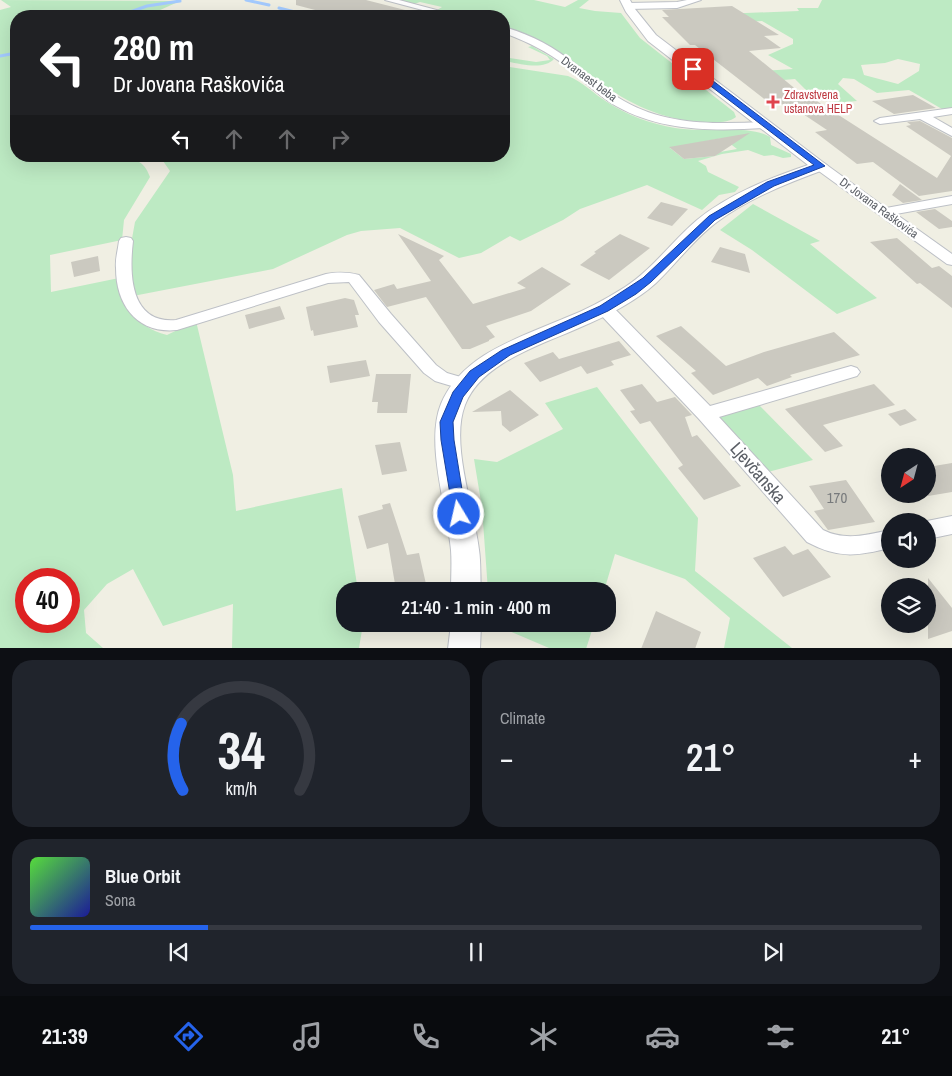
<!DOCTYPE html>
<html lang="en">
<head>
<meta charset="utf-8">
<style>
	body { margin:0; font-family:"Archivo Narrow",sans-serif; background:#20242c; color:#f1f3f6; height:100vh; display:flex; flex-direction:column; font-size:19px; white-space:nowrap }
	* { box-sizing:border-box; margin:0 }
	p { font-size:16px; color:#9ea1a6 }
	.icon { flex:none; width:28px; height:28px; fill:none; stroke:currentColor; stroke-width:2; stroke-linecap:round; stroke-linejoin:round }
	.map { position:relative; height:648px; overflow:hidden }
	.side { display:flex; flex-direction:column; gap:12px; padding:12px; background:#0d0f14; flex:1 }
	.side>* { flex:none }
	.top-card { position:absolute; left:10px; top:10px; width:500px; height:152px; border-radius:20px; box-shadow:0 5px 20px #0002; background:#202124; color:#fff; overflow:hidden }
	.needle { width:32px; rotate:216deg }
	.controls { position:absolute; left:881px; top:448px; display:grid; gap:10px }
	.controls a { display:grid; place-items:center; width:55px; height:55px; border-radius:50%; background:#171b24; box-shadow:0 5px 20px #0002; font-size:25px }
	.speed { position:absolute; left:15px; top:568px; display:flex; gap:10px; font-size:25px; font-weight:700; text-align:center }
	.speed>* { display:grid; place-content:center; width:65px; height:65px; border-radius:50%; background:#171b24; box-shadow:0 5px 20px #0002; line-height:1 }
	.speed .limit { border:8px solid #d22; background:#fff; color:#111 }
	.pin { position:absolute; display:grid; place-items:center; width:42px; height:42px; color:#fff; margin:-21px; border-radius:10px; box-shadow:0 2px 8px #0006 }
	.me { position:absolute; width:55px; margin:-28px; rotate:351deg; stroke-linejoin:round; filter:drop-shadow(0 0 4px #0008) }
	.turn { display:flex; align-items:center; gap:18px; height:105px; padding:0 20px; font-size:22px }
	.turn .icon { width:65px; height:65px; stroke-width:2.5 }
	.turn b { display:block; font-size:35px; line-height:42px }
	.lanes { display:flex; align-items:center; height:48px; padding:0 20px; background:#0003; justify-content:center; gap:25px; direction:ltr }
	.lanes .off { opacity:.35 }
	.big { font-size:38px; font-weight:600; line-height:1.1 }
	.side .widget { flex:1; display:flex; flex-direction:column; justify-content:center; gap:8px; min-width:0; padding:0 18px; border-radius:20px; background:#20242c }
	.side .dial { align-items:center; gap:0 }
	.dial svg { height:130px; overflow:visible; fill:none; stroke:#363941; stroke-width:7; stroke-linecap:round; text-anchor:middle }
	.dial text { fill:#f1f3f6; stroke:none }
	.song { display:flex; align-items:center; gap:15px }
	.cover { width:60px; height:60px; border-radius:8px; background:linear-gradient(135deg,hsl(110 70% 55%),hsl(240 70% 35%)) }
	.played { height:5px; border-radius:2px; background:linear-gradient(90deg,#2563eb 20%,#363941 20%) }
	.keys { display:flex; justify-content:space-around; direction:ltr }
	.heat { display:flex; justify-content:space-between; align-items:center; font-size:28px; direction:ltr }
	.side .tiles { flex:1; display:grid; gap:12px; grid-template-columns:1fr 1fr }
	.widget:last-child { grid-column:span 2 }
	.trip { position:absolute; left:336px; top:582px; width:280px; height:50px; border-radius:20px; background:#171b24; box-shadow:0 5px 20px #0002; font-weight:600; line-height:50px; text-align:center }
	.menu { display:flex; height:80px; justify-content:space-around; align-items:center; background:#090b0e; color:#9ea1a6 }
	.menu .icon { width:35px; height:35px }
	.menu .current { color:#2563eb }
	.menu b { font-size:22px; color:#f1f3f6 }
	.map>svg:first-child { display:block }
	.green { fill:#bdeac3; fill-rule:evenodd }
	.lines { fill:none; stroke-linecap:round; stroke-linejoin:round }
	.stream { stroke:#a4cbff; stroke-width:3 }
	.building { fill:#cbc9c0 }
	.minor-casing { stroke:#bdc0c6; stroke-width:2 }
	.tertiary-casing { stroke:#bdc0c6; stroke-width:2 }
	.minor { fill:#fff; fill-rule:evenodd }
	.tertiary { fill:#fff; fill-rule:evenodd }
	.route { fill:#2563eb; stroke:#184099 }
	.health-dot { fill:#e0444e; stroke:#fff; stroke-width:2 }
	.labels { text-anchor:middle; stroke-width:4.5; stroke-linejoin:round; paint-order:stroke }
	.far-street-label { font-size:12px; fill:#5b5f66; stroke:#fff }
	.far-health-label { font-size:12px; fill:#be3a42; stroke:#fff; text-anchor:start }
	.near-number-label { font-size:15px; fill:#777a7c }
	.near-street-label { font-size:18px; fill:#5b5f66; stroke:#fff }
</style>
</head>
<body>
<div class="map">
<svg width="952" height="649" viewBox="0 0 952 649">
	<rect width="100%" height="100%" fill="#f0efe3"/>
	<path class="green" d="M1 0 180 1 158 11 174 16H16V156C42 156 119 151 139 162 145 165 148 172 150 177L124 220 122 240 50 255 51 292 119 278C132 308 133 326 167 335L196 321 233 475 236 511 342 488 358 591H345V624H363L359 648H232L233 604 163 626 133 569 107 584 84 610 86 633 103 648 0 649V10L11 7ZM26 579H69V621H26Z
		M400 0H534L565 7 578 0H589L579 8 595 11 621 13 640 38 734 112 736 117C727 124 714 122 702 122 663 120 628 104 597 80 582 69 569 57 553 48 538 39 521 33 504 27V16H464L437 10 442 7 420 2 414 4Z
		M822 0H952V108L942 109 909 90 877 93 854 79 843 78 838 84 857 101 836 103 819 89 806 90 795 79 772 81 762 71 793 69 768 55 793 44V39L762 21 730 23 721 14 799 11 797 8H818ZM898 59 920 64 919 71 898 84 864 75 861 65 885 63Z
		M532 46 554 59C543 71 518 63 504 61V57L536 62 550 60 547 56 528 47Z
		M504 66 568 76C583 82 594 94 607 102 627 115 651 124 675 128 700 133 750 124 770 137L771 145 791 154V157L783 158 773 155 764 156 748 150 722 154 698 161 706 166 708 172 739 187 735 192 719 195 702 210 647 185 580 209 563 220 520 241 510 236 481 253 459 258 400 228 361 231 347 235 273 269 133 296 131 244 135 222 170 171 163 161 156 156H504ZM723 138 737 149 720 152 715 156 684 159 670 148Z
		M753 204 820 241 810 244 877 298 837 314 752 250 720 230Z
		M597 387 698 518 695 571 792 648H724L730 618 685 579 615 554 604 591H488L482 508 474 459 497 462 563 429 545 403Z
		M758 404 813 460 768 472 718 419 720 416Z
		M493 624H594L586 649 549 648Z"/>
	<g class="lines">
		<path class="stream" d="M246 0 269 5
			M279 8 311 16
			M119 16 147 6 180 1
			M0 56 16 53"/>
	</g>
	<path class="building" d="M296 0H366L409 11 408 16H338L296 5Z
		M732 6 779 35 764 36 781 48 749 51 798 91H801L937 178 951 156 906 126 911 125 907 122 920 121 952 138V191L919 196 873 162 857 164 815 132 827 130 788 104 772 105 695 45H690L662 17H669L662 10Z
		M913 95 936 108 894 114 872 101Z
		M750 133 715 156 684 159 669 147Z
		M900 184 922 200 903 203 892 195Z
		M661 202 688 209 672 226 647 218Z
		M935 209 952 221V227L939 229 916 212Z
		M398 234 444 256 439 260 473 304 526 288 517 283 542 267 571 284 531 311 486 326 495 337 489 340V341L470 349H462L426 297 387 307 374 290 394 284 397 289 431 281Z
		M620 234 650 248 609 280 580 265 596 253 594 252Z
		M897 238 932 268 939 266 952 276V308L920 283 917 284 870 242Z
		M720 247 745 254 750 273 711 262Z
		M98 256 100 271 74 277 71 262Z
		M345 298 354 300 359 315H355L358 327 314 336 313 330 311 331 306 307Z
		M280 306 285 319 249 329 245 315Z
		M681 326 726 366 764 352 834 332 860 355 790 375 792 377 767 386 758 378 713 395 691 373 696 371 656 336Z
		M619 341 631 355 611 361 614 365 587 374 581 366 540 382 524 363 553 352 559 359Z
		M366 360 370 376 330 383 327 366Z
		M376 374H411L407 413H377L378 402H372Z
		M642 384 657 402 675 397 692 415 685 417 692 437 697 435 741 486 704 500 678 468 683 465 650 421 640 424 630 411 635 410 620 390Z
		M874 384 895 405 823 425 843 446 825 452 785 409Z
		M510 390 539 415 510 432 502 425 501 411 472 412Z
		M905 409 917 420 900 426 888 414Z
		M400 442 407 471 382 475 375 445Z
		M952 463V492L928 496V467Z
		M846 480 875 522 828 530 814 511 824 509 809 486Z
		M390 503 407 555 419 553 426 584 396 590 388 543 367 549 358 516 383 509 382 505Z
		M785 546 793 555 808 549 831 577 783 597 753 558Z
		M928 578 952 608V631L928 639Z
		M656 611 701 632 695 649H641Z"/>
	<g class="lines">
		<defs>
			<path id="minor" d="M385 0H399L459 16H445Z
				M687 0H701L677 8 628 9 624 6 628 3 677 2Z
				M504 27C530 34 554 47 575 64 591 77 606 91 624 101 668 126 717 124 766 122L772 125 766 128C715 131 662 132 616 106 597 95 582 79 565 65 546 51 526 41 504 33Z
				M952 108V114L933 117 952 128V136L920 119 880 124 874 121 880 118Z
				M820 162 824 163 886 208 952 196V204L896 214 952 254V265L947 264 816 169 814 166 816 163Z
				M126 237 131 238 133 241C129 274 130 324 176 320L326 274C338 272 347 272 359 275L391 314 436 365 447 373 471 380 474 384 471 388 465 390 435 381 424 373 379 322 349 282 328 283 177 330C138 334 116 306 116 268 115 259 118 250 119 241L121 238Z
				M604 303 610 304 710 406 851 366 857 368 860 372 857 376 719 417 823 530C845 541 866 535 890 530V548C857 556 839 559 807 542L699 419 598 312 596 308 598 304Z
				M952 516V534L928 539 927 521Z"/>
			<path id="tertiary" d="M620 0H630L635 9 656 35 828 166 826 169C788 183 749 198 717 222 694 239 677 263 656 283 635 302 607 316 581 327 544 344 481 362 465 405 450 443 474 508 479 550 481 563 480 577 481 591H451C451 578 452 563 451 550 447 508 425 443 441 404 462 354 519 338 565 318 586 310 606 299 625 287 653 269 672 241 697 220 729 194 770 178 808 165L648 41 626 12Z
				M451 624H481L480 649H448Z"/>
		</defs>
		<use href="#minor" class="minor-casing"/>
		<use href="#tertiary" class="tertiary-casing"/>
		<use href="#minor" class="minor"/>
		<use href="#tertiary" class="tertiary"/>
	</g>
	<path class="route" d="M691 68H696L825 166 774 186 715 220 651 282 636 294 608 311 510 355 479 377 463 397 453 422 454 440 466 514 464 518 459 520 454 518 441 440 440 422 453 392 470 371 502 350 600 306 643 278 709 216 767 182 814 165 691 71Z"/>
	<path class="health-dot" d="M770.5 94.5h5v5h5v5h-5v5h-5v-5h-5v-5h5z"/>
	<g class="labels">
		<g class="far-street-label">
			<text transform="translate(589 79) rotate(37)" y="4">Dvanaest beba</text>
			<text transform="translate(879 208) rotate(36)" y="4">Dr Jovana Raškovića</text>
		</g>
		<g class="far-health-label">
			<text x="784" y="99">Zdravstvena<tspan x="784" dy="14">ustanova HELP</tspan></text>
		</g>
		<g class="near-number-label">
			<text x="837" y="503">170</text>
		</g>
		<g class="near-street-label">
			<text transform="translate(758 473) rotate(49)" y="6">Ljevčanska</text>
		</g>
	</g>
</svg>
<div class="controls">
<a><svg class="needle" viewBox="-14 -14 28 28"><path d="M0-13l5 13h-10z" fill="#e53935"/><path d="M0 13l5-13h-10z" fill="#9ea1a6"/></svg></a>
<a><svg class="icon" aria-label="sound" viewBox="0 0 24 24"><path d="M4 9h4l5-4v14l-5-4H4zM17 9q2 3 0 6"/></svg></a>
<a><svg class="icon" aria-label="layers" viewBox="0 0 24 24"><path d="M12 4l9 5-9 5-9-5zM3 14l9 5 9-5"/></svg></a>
</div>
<div class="speed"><div class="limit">40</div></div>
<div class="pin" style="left:693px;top:69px;background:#d93025"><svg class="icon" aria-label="arrive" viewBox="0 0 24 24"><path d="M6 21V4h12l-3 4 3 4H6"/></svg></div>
<svg class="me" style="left:459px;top:514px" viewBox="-20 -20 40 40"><circle r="17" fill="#2563eb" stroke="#fff" stroke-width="3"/><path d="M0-11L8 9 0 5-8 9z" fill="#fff"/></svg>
<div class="trip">21:40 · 1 min · 400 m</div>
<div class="top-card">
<div class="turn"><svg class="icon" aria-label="left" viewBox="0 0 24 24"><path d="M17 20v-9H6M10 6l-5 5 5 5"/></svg><div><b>280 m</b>Dr Jovana Raškovića</div></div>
<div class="lanes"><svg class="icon" aria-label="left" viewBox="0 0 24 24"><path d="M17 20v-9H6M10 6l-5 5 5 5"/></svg><svg class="icon off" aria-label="ahead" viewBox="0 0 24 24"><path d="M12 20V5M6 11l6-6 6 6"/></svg><svg class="icon off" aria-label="ahead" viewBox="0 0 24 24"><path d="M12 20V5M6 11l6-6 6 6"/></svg><svg class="icon off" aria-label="right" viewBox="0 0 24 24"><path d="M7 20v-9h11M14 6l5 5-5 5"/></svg></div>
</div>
</div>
<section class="side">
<div class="tiles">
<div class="widget dial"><svg viewBox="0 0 100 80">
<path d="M14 69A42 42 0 1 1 86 69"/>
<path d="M14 69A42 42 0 0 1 13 28" stroke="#2563eb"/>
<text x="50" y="56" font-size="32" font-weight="700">34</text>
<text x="50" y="72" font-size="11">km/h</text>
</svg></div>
<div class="widget"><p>Climate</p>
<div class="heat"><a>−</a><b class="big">21°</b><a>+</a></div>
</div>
<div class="widget">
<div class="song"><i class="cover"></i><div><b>Blue Orbit</b><p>Sona</p></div></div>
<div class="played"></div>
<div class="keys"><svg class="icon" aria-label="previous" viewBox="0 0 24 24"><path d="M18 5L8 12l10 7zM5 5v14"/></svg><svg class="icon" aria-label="pause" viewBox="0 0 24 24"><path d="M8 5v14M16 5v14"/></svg><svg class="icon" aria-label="next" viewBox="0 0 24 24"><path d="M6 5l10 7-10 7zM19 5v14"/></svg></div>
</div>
</div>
</section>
<nav class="menu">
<b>21:39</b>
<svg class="icon current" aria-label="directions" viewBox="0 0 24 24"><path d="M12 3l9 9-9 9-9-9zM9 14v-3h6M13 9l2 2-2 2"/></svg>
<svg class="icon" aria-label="music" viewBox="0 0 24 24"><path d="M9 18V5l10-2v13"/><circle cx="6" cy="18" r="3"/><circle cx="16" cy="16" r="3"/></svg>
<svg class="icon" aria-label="phone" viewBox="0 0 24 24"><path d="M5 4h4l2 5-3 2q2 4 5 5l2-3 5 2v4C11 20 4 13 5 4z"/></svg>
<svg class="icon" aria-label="climate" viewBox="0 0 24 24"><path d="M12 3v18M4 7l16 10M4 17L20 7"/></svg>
<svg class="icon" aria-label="car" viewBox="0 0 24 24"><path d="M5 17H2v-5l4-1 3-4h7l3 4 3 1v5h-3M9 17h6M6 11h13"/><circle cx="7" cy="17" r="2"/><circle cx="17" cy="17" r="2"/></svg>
<svg class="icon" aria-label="filters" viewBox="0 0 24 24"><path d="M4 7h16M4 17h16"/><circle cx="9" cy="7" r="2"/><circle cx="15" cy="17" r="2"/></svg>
<b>21°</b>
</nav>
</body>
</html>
